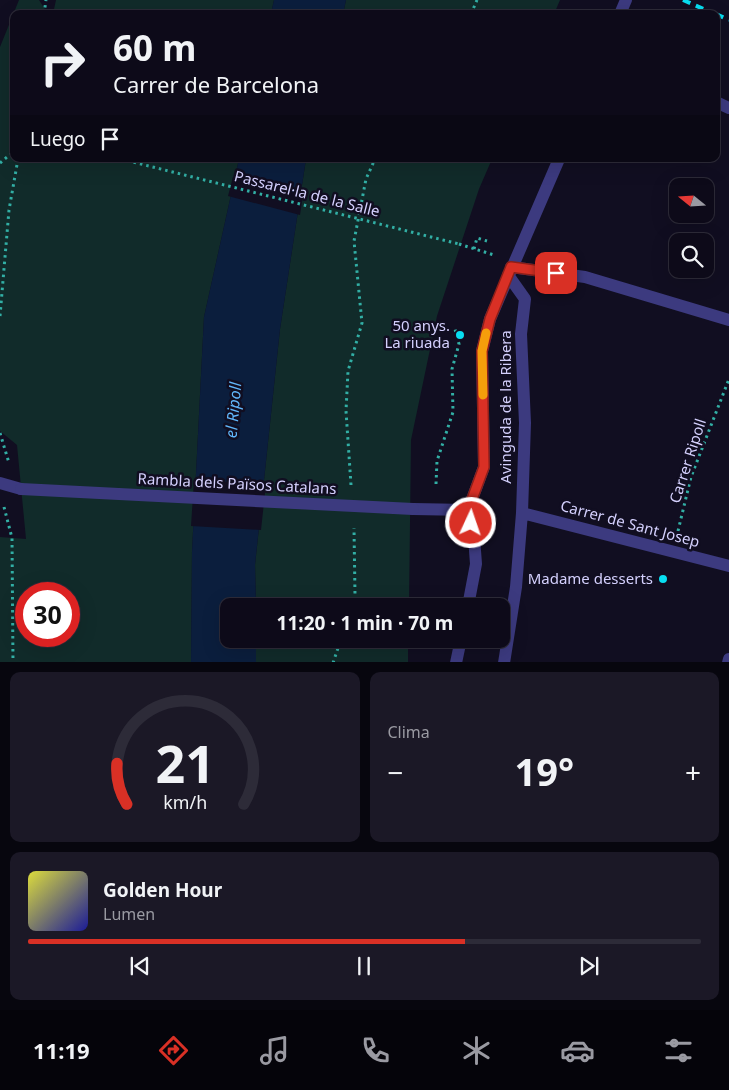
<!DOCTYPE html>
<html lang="es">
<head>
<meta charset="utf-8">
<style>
	body { margin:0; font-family:"Noto Sans",sans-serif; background:#1b1826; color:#f1f3f6; height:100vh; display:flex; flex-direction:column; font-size:19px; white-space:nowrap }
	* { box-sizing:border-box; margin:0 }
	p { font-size:16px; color:#9a9aa2 }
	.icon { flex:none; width:28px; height:28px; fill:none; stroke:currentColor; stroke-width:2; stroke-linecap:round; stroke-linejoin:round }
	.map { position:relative; height:662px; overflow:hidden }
	.sheet { display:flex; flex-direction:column; gap:10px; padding:10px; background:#07060e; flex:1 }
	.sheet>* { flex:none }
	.guide { position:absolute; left:10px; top:10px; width:710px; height:152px; border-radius:10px; box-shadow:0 5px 20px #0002,0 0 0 1px #2d2b38; background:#0d0a19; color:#f1f3f6; overflow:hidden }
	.needle { width:32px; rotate:288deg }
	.tools { position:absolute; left:669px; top:178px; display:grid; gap:10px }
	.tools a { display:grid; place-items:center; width:45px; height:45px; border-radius:10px; background:#0d0a19; box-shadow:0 5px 20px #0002,0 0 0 1px #2d2b38; font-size:25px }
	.speed { position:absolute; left:15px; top:582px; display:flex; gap:10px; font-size:25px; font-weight:700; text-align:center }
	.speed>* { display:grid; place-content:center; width:65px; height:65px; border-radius:50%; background:#0d0a19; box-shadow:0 5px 20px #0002,0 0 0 1px #2d2b38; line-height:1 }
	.speed .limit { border:8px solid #d22; background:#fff; color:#111 }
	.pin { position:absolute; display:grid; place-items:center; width:42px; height:42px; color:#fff; margin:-21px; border-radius:10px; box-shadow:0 2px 8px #0006 }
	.me { position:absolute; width:55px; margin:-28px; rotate:3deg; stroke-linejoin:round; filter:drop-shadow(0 0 4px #0008) }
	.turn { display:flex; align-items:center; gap:18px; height:105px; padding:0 20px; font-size:22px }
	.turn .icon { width:65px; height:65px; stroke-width:2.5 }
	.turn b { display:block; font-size:35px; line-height:42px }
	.then { display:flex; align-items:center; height:48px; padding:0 20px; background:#0003; gap:10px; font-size:19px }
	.big { font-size:38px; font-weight:700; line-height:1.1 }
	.sheet .tile { flex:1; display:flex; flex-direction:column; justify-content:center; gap:8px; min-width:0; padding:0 18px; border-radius:10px; background:#1b1826 }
	.sheet .dial { align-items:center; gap:0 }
	.dial svg { height:130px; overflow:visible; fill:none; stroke:#2d2b38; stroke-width:7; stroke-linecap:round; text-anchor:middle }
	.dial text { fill:#f1f3f6; stroke:none }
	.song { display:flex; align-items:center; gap:15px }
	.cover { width:60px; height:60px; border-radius:8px; background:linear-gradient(135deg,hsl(60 70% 55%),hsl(240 70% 35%)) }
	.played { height:5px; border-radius:2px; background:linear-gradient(90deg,#d93025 65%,#2d2b38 65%) }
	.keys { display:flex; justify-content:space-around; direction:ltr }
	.heat { display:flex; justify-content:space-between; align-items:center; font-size:28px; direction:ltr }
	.sheet .tiles { flex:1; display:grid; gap:10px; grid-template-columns:1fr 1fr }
	.tile:last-child { grid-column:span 2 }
	.trip { position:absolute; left:220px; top:598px; width:290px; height:50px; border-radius:10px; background:#0d0a19; box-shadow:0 5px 20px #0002,0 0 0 1px #2d2b38; font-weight:700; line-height:50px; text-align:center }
	.tabs { display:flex; height:80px; justify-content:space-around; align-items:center; background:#05040a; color:#9a9aa2 }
	.tabs .icon { width:35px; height:35px }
	.tabs .current { color:#d93025 }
	.tabs b { font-size:22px; color:#f1f3f6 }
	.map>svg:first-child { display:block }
	.green { fill:#112b2a; fill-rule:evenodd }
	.water { fill:#0b1e3d }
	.pier { fill:#110e21 }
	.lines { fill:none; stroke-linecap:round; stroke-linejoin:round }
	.path { stroke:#32afa5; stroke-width:3; stroke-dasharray:2.5 4; stroke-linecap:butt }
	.minor { stroke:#3c3a7f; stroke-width:12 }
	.rail { stroke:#08def1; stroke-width:4; stroke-dasharray:8 6; stroke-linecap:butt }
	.path-bridge { stroke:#32afa5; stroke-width:3; stroke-dasharray:2.5 4; stroke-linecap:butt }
	.minor-bridge { stroke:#3c3a7f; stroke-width:12 }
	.route-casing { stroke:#8d1f18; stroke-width:12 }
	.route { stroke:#d93025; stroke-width:9 }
	.slow { stroke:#f59e0b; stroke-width:9 }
	.poi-dot { fill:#08def1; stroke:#110e21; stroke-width:2 }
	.labels { text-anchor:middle; stroke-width:5; stroke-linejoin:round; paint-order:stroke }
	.street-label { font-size:15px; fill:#d4d0fd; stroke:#110e21 }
	.poi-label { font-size:15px; fill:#d4d0fd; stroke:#110e21; text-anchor:end }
	.water-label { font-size:16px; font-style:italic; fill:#61b6fa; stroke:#110e21 }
</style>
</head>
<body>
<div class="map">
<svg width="729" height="663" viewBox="0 0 729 663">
	<rect width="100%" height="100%" fill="#110e21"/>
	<path class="green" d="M19 0H39L48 14H14V159H239L204 317 192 552 191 662H0V537L26 539 17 445 0 431V47ZM26 594H69V636H26Z
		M56 0H274L271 14H53Z
		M346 0H560L554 14H343Z
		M306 159H492L479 189 437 316 411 440 409 606H256L255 565 280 329Z
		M256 639H408V662H256Z"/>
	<path class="water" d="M274 0H346L343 14H271Z
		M239 159H306L280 329 255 565 256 606H229V639H256V662L191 663 192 552 204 317Z"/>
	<path class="pier" d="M233 177 303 195 300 215 228 196Z
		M194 480 266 484 261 530 191 526Z"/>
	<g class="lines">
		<path class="path" d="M44 14 46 0
			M471 14 477 0
			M0 163 14 151
			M459 244 494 255
			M474 249 477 238 487 241
			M0 316 9 210 18 159
			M0 433 9 463
			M436 484 437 461 453 412 452 369 459 344 455 329
			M351 485 346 411 348 371 362 323 354 241 366 179 375 159
			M4 507 12 538 13 663
			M678 531 691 477 729 379
			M352 606 355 595 354 528
			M333 663 341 639"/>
		<path class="minor" d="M620 14 626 0
			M716 102 729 108
			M511 267 585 277 729 320
			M0 483 21 489
			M413 509 468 510
			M522 513 729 566
			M468 606 476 564 474 537 468 510 484 467 482 351 490 319 559 159
			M456 663 461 639
			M504 663 516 587 522 513 525 423 521 334 525 299 508 275
			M728 663 729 659"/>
		<path class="rail" d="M683 0 715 14
			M716 14 729 20"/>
		<path class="path-bridge" d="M121 159 459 244"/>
		<path class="minor-bridge" d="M21 489 413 509"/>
	</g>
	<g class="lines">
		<defs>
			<path id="route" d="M471 523 468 510 484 467 482 351 490 319 511 267 556 273"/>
		</defs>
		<use href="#route" class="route-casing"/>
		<use href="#route" class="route"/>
		<path class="slow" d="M483 395 482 351 486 333"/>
	</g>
	<g class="poi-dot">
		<circle cx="460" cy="335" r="5"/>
		<circle cx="663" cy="579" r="5"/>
	</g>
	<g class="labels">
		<g class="street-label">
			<text transform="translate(307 194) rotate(14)" y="5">Passarel·la de la Salle</text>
			<text transform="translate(506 407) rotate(-90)" y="5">Avinguda de la Ribera</text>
			<text transform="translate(688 461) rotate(-72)" y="5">Carrer Ripoll</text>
			<text transform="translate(237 484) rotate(3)" y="5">Rambla dels Països Catalans</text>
			<text transform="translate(630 524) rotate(15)" y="5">Carrer de Sant Josep</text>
		</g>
		<g class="poi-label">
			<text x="450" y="331">50 anys.<tspan x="450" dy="17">La riuada</tspan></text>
			<text x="653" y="584">Madame desserts</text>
		</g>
		<g class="water-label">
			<text transform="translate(233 410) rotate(-85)" y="6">el Ripoll</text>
		</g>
	</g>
</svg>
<div class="tools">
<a><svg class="needle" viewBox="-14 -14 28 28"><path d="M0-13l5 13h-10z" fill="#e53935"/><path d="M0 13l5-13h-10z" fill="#9a9aa2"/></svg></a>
<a><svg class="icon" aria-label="search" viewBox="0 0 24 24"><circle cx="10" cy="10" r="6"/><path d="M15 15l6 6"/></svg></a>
</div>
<div class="speed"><div class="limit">30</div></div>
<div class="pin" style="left:556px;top:273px;background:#d93025"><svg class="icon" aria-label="arrive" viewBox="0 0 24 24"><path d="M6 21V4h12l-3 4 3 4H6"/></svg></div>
<svg class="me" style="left:471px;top:523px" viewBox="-20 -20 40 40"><circle r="17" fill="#d93025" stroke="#fff" stroke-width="3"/><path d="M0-11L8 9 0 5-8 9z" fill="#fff"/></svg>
<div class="trip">11:20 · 1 min · 70 m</div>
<div class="guide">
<div class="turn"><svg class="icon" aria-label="right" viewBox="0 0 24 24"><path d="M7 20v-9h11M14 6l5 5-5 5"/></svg><div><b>60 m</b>Carrer de Barcelona</div></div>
<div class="then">Luego<svg class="icon" aria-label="arrive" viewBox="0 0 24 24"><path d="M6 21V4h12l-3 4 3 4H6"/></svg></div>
</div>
</div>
<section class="sheet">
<div class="tiles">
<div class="tile dial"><svg viewBox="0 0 100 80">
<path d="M14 69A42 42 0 1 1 86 69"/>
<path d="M14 69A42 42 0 0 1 8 44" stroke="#d93025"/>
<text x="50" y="56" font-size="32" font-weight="700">21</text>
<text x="50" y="72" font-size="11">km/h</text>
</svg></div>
<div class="tile"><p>Clima</p>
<div class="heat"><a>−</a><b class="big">19°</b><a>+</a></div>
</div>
<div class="tile">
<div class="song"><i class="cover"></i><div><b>Golden Hour</b><p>Lumen</p></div></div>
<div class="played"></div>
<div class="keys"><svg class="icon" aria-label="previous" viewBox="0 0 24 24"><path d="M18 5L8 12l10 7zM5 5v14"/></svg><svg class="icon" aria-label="pause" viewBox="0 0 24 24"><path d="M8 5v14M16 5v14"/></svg><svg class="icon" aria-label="next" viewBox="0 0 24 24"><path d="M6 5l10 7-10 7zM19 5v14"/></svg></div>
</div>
</div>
</section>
<nav class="tabs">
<b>11:19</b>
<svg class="icon current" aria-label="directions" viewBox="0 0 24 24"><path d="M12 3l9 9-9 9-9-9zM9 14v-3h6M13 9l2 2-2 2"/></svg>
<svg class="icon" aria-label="music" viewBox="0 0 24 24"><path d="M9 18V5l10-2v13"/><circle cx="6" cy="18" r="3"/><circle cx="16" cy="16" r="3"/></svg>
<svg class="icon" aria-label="phone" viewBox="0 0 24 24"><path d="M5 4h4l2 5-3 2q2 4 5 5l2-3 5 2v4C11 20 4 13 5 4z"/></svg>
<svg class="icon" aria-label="climate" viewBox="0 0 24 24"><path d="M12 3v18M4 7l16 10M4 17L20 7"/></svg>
<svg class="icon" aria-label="car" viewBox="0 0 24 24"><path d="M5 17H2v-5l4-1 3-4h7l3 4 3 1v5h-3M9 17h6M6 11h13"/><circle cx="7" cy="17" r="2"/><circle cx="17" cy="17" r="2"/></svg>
<svg class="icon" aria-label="filters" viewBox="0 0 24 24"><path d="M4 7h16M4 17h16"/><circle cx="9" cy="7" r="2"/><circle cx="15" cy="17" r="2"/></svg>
</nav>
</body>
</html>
